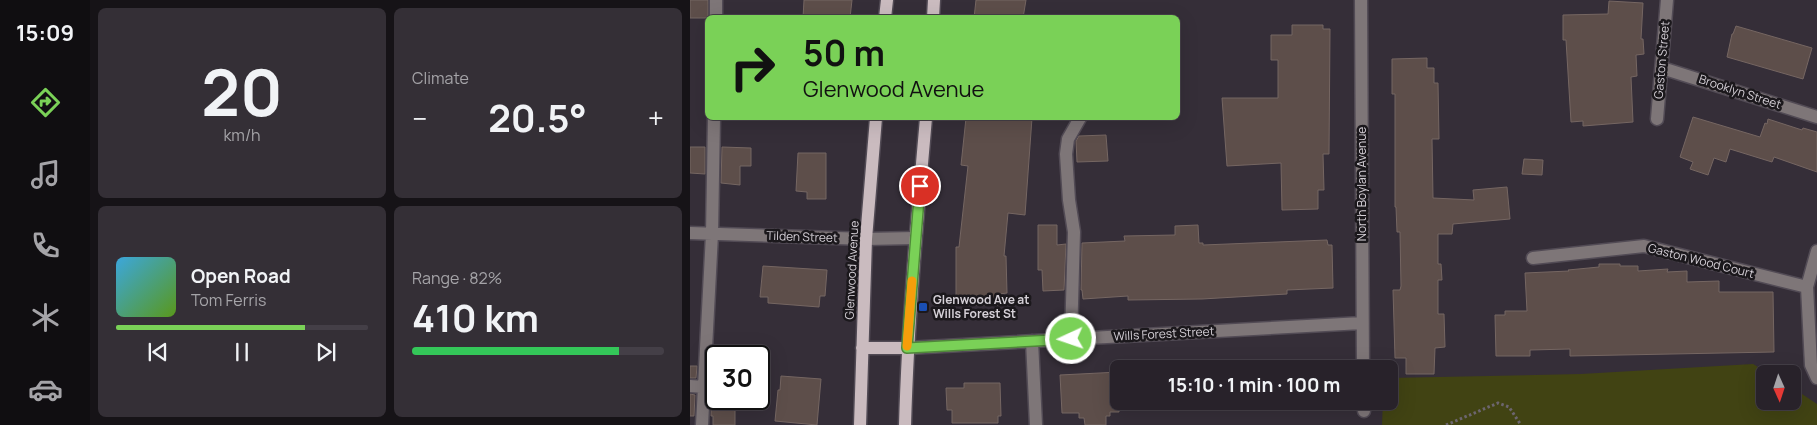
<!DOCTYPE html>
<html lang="en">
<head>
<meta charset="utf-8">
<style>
	body { margin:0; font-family:Manrope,sans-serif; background:#342f36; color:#f1f3f6; height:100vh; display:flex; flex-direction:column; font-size:19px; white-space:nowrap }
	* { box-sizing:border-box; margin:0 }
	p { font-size:16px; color:#a5a4a8 }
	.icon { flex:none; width:28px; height:28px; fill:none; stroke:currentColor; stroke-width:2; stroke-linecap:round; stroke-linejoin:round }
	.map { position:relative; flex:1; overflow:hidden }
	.side { display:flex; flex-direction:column; gap:8px; padding:8px; background:#161317; width:600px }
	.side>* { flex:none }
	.banner { position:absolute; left:15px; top:15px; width:475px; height:105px; border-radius:8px; box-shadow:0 5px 20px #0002,0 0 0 1px #443f47; background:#7ad157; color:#111; overflow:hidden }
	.needle { width:32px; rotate:177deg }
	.controls { position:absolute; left:1066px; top:365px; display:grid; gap:10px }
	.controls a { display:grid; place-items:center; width:45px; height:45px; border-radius:8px; background:#28222a; box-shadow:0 5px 20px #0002,0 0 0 1px #443f47; font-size:25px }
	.speed { position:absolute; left:15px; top:345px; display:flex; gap:10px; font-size:25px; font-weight:700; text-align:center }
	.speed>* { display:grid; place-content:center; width:65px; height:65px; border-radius:50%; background:#28222a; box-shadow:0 5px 20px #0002,0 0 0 1px #443f47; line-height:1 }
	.speed .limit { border:2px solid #111; border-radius:8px; background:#fff; color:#111 }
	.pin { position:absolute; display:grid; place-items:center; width:42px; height:42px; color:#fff; margin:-21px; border:2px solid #fff; border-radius:50%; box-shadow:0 1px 5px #0007 }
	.me { position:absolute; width:55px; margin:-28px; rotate:267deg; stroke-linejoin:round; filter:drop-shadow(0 0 4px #0008) }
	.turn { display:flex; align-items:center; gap:18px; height:105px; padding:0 15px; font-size:22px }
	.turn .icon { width:65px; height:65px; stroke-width:2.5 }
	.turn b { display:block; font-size:35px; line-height:42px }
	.big { font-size:38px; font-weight:700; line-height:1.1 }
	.side .tile { flex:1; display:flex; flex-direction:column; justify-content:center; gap:8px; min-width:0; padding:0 18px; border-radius:8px; background:#342f36 }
	.side .dial { align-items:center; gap:0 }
	.dial b { font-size:65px; line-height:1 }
	.song { display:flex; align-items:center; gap:15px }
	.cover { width:60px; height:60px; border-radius:8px; background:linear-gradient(135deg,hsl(200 70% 55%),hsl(90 70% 35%)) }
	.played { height:5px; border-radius:2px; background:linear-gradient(90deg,#7ad157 75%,#443f47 75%) }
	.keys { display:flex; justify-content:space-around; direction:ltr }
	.heat { display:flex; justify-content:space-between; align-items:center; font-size:28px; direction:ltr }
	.charge { height:8px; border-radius:4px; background:linear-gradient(90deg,#34c759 82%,#443f47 0) }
	.side .tiles { flex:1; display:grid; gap:8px; grid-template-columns:repeat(2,1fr) }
	.trip { position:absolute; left:420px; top:360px; width:288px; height:50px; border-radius:8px; background:#28222a; box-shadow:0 5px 20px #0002,0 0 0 1px #443f47; font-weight:700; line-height:50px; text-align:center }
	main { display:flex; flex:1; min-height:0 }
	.tabs { display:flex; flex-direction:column; width:90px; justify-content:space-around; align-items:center; background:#100e11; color:#a5a4a8 }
	.tabs .icon { width:35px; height:35px }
	.tabs .active { color:#7ad157 }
	.tabs b { font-size:22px; color:#f1f3f6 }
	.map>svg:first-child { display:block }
	.green { fill:#414313 }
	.building { fill:#5d4e4a; stroke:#756662 }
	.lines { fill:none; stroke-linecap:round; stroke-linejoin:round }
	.minor-casing { stroke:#524b55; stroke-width:15 }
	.major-casing { stroke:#524b55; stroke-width:15 }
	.path { stroke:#6c656e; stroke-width:3; stroke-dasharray:2.5 2.5; stroke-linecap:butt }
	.minor { stroke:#7e7678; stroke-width:12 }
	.major { stroke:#cabbbf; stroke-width:12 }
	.route-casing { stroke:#4f8839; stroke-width:12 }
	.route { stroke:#7ad157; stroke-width:9 }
	.slow { stroke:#f59e0b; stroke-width:9 }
	.transit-dot { fill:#1a4fb4; stroke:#1b181c; stroke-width:2 }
	.labels { text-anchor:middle; stroke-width:5; stroke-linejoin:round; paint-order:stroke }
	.street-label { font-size:12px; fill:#d5d0d7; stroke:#1b181c }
	.poi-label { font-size:12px; font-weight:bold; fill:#d5d0d7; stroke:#1b181c; text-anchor:start }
</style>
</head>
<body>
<main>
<nav class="tabs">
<b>15:09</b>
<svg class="icon active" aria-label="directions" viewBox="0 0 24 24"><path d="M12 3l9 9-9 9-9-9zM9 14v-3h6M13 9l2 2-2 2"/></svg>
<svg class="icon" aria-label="music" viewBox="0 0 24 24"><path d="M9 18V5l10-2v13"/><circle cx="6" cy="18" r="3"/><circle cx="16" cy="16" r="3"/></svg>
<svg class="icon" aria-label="phone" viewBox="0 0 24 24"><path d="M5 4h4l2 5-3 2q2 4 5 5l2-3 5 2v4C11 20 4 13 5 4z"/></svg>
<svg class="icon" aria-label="climate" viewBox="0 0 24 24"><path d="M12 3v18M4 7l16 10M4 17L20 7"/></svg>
<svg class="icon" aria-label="car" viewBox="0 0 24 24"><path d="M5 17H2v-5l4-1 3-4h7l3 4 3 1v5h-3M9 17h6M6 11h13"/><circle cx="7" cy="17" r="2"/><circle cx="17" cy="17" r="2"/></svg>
</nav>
<section class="side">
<div class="tiles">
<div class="tile dial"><b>20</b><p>km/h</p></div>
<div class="tile"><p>Climate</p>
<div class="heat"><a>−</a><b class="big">20.5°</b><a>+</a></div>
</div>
<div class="tile">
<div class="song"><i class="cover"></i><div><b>Open Road</b><p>Tom Ferris</p></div></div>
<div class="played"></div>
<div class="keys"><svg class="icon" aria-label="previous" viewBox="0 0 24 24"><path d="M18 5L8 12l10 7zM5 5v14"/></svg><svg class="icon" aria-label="pause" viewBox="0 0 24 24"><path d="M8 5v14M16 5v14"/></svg><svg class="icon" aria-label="next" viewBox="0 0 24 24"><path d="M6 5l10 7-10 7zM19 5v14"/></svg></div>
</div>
<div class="tile"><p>Range · 82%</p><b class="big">410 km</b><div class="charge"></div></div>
</div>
</section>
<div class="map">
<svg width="1127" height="425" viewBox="0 0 1127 425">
	<rect width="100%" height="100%" fill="#352e38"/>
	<path class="green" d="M1063 364 1080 374H1075V401H1102L1103 388 1127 404V425H692L693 401H699V378L891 374Z"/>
	<path class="building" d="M0 0H18V18H0Z
		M114 0H162L160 18H113Z
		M286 0H336L333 18H284Z
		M919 1 953 3 951 39H953L954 54 946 55 947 76 941 77 943 122 893 126V121L881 122 876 40H873V15L918 14Z
		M602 25H633V29H640L639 154H633L634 190H628V209L592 210 591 163 537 166 532 98H588V60H581V35H602Z
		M1046 26 1122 48 1113 79 1037 57 1042 34H1043Z
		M737 58V68H744V83H748L749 139H742L743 198 784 200 783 190 817 187 820 219 763 224 762 234H748V264H751L752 280H748V314H754L755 347 745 348 744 374H716V358H705L703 290H710L711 286 710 232H707L706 207H705V94H702V59Z
		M1003 117 1070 137 1075 123 1077 124 1078 119 1112 130 1113 128 1127 132V172L1084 157 1082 162 1040 149 1036 162 1024 158 1018 175 1000 169 1003 162 990 157Z
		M276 118H342L335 215 318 213 314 256H316L317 293 309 294V305H279V303H266V247H269L278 166 271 165Z
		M416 135 418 161 387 162 386 141 389 136Z
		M0 147H15V174L0 173Z
		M32 147 61 148V166H50V185L31 183Z
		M108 153H136V199H117V192L106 191Z
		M834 159 853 160 852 175 832 174Z
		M348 225H367V245L376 244 374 290 353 291 352 270H348Z
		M508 225 509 243H513V245L637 240 638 245H642L643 288 597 290V294L512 299 438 300V296L393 299 392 290H391L392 243 435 241 434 236 485 235V226Z
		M909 264H930V266H948V271L978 269 977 272 997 271V282L1029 281V292H1083L1084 352 880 356V349L840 350V356H806L805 315H815V311H837L835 273 879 271 878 270 909 267Z
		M73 266 137 270 135 296H130L129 307 78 303V297H70Z
		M0 366H7L6 378H0Z
		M23 366H26V399H35V401H38V408H45V425H23V416H21Z
		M429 372V412H420V416H416V425H395L394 418H389V413H372L370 375Z
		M91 376 131 379 127 425 85 421 88 390H90Z
		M274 383H310L311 416H308V423H262V410H257L256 388H274Z
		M0 394 5 395 4 416H0Z"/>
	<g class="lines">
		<defs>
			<path id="minor" d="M671 0 673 369
				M26 18V0
				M972 68 1127 117
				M967 119 977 0
				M0 233 176 239 225 238
				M1127 251 1117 287 1121 365 1127 378
				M843 258 954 246 1117 287
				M381 339 384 232 379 200 376 154 378 139 390 118
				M342 341 346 425
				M217 348 672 323
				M0 386 14 387
				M674 401V411
				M12 425 22 234 24 118"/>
			<path id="major" d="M195 18 197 0
				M243 18 244 0
				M172 348H217
				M170 425 176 239 186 118
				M215 425C218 322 227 220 236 118"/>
		</defs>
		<use href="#minor" class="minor-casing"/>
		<use href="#major" class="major-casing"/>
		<path class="path" d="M756 425 808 403 819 407 831 425"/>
		<use href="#minor" class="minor"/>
		<use href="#major" class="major"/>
	</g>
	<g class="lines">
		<defs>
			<path id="route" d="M230 186 217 348 381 339"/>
		</defs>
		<use href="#route" class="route-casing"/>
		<use href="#route" class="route"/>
		<path class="slow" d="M217 346 222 281"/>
	</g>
	<rect class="transit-dot" x="228" y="302" width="10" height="10" rx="2.5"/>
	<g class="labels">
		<g class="street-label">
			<text transform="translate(972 60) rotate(-85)" y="4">Gaston Street</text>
			<text transform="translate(1050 92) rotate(18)" y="4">Brooklyn Street</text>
			<text transform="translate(672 184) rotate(-90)" y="4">North Boylan Avenue</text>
			<text transform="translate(112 237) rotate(2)" y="4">Tilden Street</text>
			<text transform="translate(1011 261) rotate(14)" y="4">Gaston Wood Court</text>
			<text transform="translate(162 270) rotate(-87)" y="4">Glenwood Avenue</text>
			<text transform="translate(474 334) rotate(-3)" y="4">Wills Forest Street</text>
		</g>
		<g class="poi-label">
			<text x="243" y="304">Glenwood Ave at<tspan x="243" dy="14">Wills Forest St</tspan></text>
		</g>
	</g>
</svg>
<div class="controls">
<a><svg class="needle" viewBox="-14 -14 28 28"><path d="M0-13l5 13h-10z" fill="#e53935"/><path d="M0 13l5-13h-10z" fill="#a5a4a8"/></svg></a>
</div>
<div class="speed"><div class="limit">30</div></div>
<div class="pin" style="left:230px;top:186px;background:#d93025"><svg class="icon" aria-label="arrive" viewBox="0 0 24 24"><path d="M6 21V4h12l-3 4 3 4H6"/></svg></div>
<svg class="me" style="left:381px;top:339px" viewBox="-20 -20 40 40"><circle r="17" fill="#7ad157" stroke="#fff" stroke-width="3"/><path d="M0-11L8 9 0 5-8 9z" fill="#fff"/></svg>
<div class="trip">15:10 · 1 min · 100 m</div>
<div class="banner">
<div class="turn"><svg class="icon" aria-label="right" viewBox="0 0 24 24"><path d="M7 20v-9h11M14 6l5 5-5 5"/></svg><div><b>50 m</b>Glenwood Avenue</div></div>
</div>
</div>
</main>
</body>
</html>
